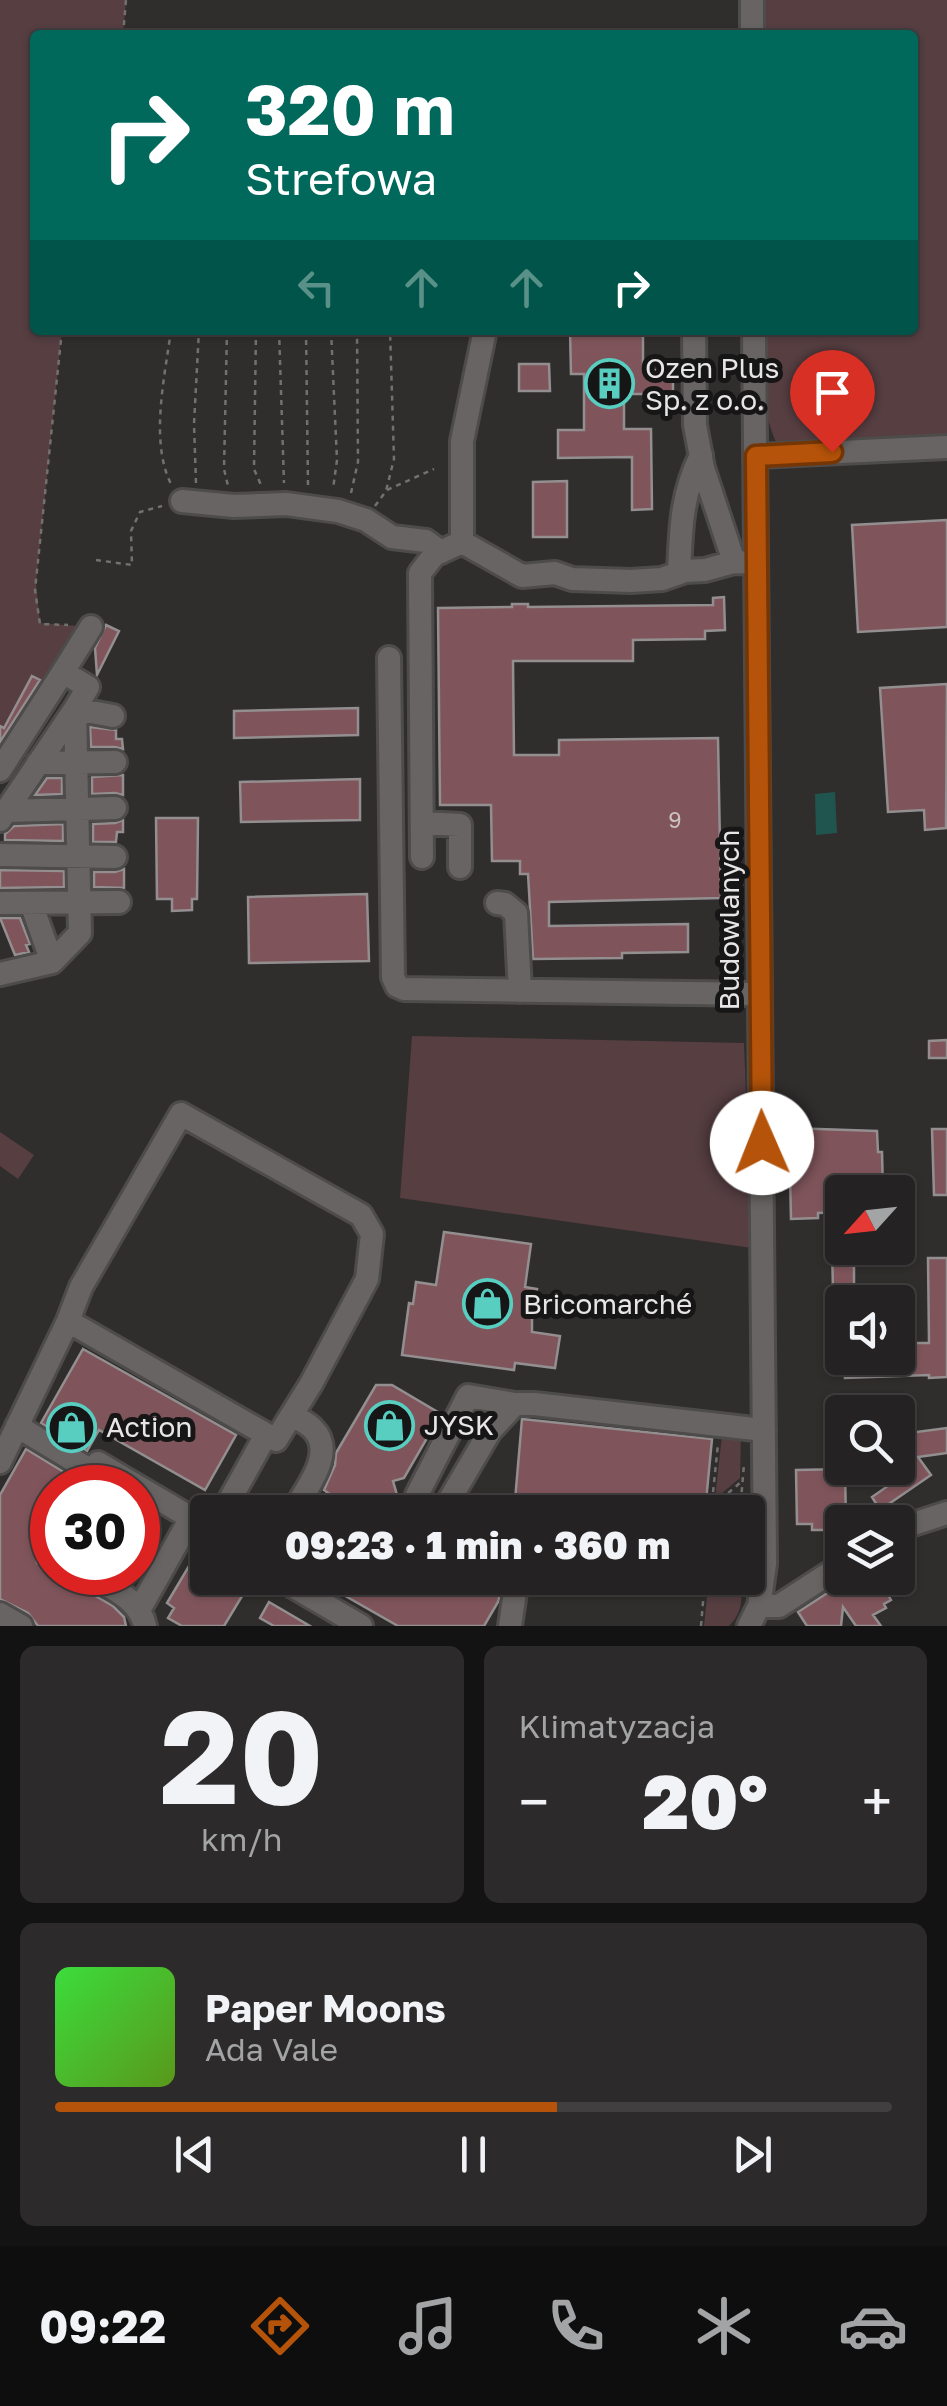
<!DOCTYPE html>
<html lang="pl">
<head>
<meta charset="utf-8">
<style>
	body { margin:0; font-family:"Golos Text",sans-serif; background:#2c2a2a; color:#f1f3f6; height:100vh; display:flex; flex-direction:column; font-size:38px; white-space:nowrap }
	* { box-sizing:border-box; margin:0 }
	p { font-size:32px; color:#a3a4a5 }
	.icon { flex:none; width:55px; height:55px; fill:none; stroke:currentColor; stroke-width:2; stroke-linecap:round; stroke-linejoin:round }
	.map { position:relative; height:1626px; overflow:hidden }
	.side { display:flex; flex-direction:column; gap:20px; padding:20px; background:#141313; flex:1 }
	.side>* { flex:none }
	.guide { position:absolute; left:30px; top:30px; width:888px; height:305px; border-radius:10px; box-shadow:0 2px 8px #0004,0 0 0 2px #413f40; background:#00695c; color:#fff; overflow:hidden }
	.needle { width:65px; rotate:243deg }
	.controls { position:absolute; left:825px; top:1175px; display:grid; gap:20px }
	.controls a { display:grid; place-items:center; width:90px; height:90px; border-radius:10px; background:#242222; box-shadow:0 2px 8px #0004,0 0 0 2px #413f40; font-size:50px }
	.speed { position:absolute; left:30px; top:1465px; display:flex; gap:20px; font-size:50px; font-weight:700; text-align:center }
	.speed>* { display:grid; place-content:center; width:130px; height:130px; border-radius:50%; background:#242222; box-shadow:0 2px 8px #0004,0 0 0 2px #413f40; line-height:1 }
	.speed .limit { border:15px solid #d22; background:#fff; color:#111 }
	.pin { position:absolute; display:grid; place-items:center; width:85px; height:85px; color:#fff; margin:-102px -42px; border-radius:50% 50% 50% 0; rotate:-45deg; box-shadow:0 0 10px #0007 }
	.pin .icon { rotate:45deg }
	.me { position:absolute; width:110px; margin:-55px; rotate:359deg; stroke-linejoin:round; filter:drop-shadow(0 0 8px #0008) }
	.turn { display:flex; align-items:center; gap:35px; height:210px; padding:0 50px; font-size:45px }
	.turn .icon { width:130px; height:130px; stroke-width:2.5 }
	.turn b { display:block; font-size:70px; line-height:85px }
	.lanes { display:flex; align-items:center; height:95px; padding:0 50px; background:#0003; justify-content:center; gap:50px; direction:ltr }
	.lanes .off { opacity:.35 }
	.big { font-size:75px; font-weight:800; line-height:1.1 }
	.side .card { flex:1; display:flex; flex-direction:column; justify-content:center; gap:15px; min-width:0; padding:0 35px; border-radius:15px; background:#2c2a2a }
	.side .dial { align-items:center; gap:0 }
	.dial b { font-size:130px; line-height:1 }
	.song { display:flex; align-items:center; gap:30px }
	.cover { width:120px; height:120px; border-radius:15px; background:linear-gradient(135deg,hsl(120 70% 55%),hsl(90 70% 35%)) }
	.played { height:10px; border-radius:5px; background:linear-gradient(90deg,#b45309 60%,#413f40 60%) }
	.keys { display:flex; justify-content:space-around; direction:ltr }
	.heat { display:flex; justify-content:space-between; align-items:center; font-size:55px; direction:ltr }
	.side .tiles { flex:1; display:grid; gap:20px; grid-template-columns:1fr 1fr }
	.card:last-child { grid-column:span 2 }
	.trip { position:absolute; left:190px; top:1495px; width:575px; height:100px; border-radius:10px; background:#242222; box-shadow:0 2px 8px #0004,0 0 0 2px #413f40; font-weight:800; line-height:100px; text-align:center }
	.tab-bar { display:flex; height:160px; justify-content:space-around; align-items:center; background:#0e0e0e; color:#a3a4a5 }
	.tab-bar .icon { width:70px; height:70px }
	.tab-bar .selected { color:#b45309 }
	.tab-bar b { font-size:45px; color:#f1f3f6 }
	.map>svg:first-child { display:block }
	.green { fill:#563e41 }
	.water { fill:#20544e }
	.building { fill:#7f555b; stroke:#938e8f; stroke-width:2.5 }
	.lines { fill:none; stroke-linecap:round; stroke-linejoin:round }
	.minor-casing { stroke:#4e4b4b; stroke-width:28 }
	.path { stroke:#737070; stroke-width:2.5; stroke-dasharray:5 5; stroke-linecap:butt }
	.minor { stroke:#686464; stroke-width:22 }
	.route-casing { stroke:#753606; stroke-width:25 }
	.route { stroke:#b45309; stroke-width:18 }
	.labels { text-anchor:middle; stroke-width:10; stroke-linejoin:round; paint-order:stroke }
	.number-label { font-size:22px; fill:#cdc1c2 }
	.poi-label { font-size:28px; fill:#e7e5e5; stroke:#171616; text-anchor:start }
	.street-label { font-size:28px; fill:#e7e5e5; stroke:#171616 }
</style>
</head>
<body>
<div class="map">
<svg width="947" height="1626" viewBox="0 0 947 1626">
	<rect width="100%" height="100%" fill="#302d2d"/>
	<path class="green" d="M0 0H126L123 35H35V330H62L36 583 40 623 91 627 0 770Z
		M764 0H947V436L777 444C760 411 766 366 766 330H912V35H762V6Z
		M412 1036 744 1043 752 1248 400 1198Z
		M0 1132 34 1155 18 1179 0 1166Z
		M741 1432 740 1478 715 1499 722 1435Z
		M709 1578H740C742 1597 744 1611 729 1626H704Z"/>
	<path class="water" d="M835 792 837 833 816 835 815 794Z"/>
	<path class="building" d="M570 330H643V370H673V394H624V429H651L652 509 632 510V457L558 458V430H584V374H571Z
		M519 364H549L550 391H519Z
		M567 481V537H533V482Z
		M947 520V627L858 632 852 525Z
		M724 597 725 630 705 631V639L633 640V661H513L514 755H559V740L718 738 721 898 549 902V926L688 924V952L622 953V958L533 959 528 874H520V861H492L491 805H440L438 608 512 607V604H528V607L713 605V598Z
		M106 625 119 631 97 675 95 648Z
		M32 676 40 680 0 742V726L4 728Z
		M947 684 946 828 925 830 924 810 888 812 880 688Z
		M358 708V735L234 738V711Z
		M90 727 116 730V739H122L123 749 115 747H91Z
		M123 775V795L115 793 92 794V777Z
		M47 778H62V794L35 795Z
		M360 779V820L241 822 240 782Z
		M156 818H198L197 899H192V910L172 911V899H157Z
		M123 820V832H117L116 842H93V824L115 823Z
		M63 824V841L5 840V834L14 826Z
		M124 869V888L94 887V872H115Z
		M0 870 64 871V887L0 888Z
		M367 894 369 961 249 963 248 897Z
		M0 918H20L30 944 26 945 29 952 15 955Z
		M947 1040V1058H929V1041Z
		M789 1128 877 1131 878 1152H882L883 1192H842V1212L818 1213V1218L791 1219Z
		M932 1129H947V1195H934Z
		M444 1232 531 1244 525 1287 537 1289 532 1309V1332L560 1336 555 1368 515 1363 514 1370 402 1355 409 1303 413 1304 416 1282 436 1285Z
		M832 1248H849L850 1266H854V1291L833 1290Z
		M928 1258H947V1377L929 1378V1375L845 1378V1358H898V1343H929Z
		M83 1349 236 1435 205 1490 99 1430 87 1451 41 1423Z
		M376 1385H392L441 1414 404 1478 393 1481 402 1512H311L331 1495 324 1490 335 1465 336 1453Z
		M522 1419 712 1439 705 1512H514Z
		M947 1428V1453L918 1457 931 1475 880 1510 872 1497 905 1474 901 1434Z
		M26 1449 72 1477 66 1488H52V1512L33 1547 37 1563 113 1606 124 1617 126 1626H38L28 1613 0 1599V1495Z
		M845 1469 846 1522 830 1523V1530H812V1524H797L796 1470Z
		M195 1556 208 1564V1578H230L247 1588 224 1626H182L168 1618 174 1608 167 1603Z
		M314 1578H473L500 1594 498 1602 484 1626H398Z
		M862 1578H878L891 1600 884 1604 886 1608 873 1615 881 1626H856L843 1607 841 1626H807L798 1612 849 1579 852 1584Z
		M269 1602 281 1609 310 1626H274L260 1618Z"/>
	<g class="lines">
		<defs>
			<path id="minor" d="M752 0V35
				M694 330 695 425 703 468 734 562
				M755 456 947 447
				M182 501 234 506 286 504 338 511 366 520 392 537 426 541 441 552
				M462 542 522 576 555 573 572 579 631 581 662 579 685 571 705 570 734 562 756 563
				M462 542V441L485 330
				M679 573C681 529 681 496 701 455
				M389 658 393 977 397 986 404 989 760 994
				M38 763 115 762
				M0 770 63 672
				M6 811 115 808
				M0 820 75 709 113 716
				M422 823 460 825V867
				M0 855 115 857
				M422 857 420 573 434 555 462 542
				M0 903 119 902
				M31 903 52 962
				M497 903 505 904 516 913 520 991
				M0 974 52 962 80 933 75 709 88 687 63 672 91 627
				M292 1415C298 1419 308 1423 313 1429 337 1453 305 1490 293 1512
				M17 1426 93 1472 98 1463 208 1528
				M0 1462 68 1321 276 1440 311 1384 367 1279 372 1234 361 1215 181 1114 81 1287 68 1321
				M443 1511 490 1431 515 1404H534L764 1430
				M223 1512 266 1435
				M424 1512 417 1495 468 1396 515 1404
				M898 1529 947 1513
				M85 1572C108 1587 139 1597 145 1626
				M279 1578 361 1626
				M510 1578 515 1592 510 1626
				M759 1606H779L842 1565
				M139 1610 191 1518
				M0 1614 21 1626
				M749 1626 759 1606 765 1564 754 330"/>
		</defs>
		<use href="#minor" class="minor-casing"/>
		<path class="path" d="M123 35 126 0
			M62 330 35 590 40 624 68 625
			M171 330C165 376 149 443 172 486
			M227 330 224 469 228 486
			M256 330 254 469 261 485
			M279 330 284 483
			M306 330 308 486
			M331 330 337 460 333 489
			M196 483 194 424 199 330
			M387 490 434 469
			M351 493 358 462 357 330
			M375 506 386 491 394 459 390 330
			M96 560 132 565 131 531 140 512 162 506
			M713 1506 741 1482
			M711 1512 718 1444
			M740 1512 744 1464
			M701 1626 705 1578"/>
		<use href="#minor" class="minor"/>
	</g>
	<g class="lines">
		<defs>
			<path id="route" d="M762 1143 756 456 832 452"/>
		</defs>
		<use href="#route" class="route-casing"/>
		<use href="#route" class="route"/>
	</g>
	<defs>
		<symbol id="building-ring" viewBox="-11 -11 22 22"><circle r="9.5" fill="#171616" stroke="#58cec1" stroke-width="1.5"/><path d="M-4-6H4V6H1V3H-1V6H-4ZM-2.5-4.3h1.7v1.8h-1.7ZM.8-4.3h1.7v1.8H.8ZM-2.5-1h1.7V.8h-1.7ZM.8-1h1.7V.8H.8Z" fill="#58cec1"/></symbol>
		<symbol id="shop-ring" viewBox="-11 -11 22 22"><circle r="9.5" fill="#171616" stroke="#58cec1" stroke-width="1.5"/><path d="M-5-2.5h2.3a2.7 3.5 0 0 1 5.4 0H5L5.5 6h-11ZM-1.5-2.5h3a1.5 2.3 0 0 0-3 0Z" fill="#58cec1"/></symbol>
	</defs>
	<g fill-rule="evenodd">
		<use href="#building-ring" x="582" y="356" width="55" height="55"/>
		<use href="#shop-ring" x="460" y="1276" width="55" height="55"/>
		<use href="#shop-ring" x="362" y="1398" width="55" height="55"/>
		<use href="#shop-ring" x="44" y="1400" width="55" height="55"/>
	</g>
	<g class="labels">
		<g class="number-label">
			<text x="675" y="828">9</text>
		</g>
		<g class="poi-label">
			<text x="645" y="378">Ozen Plus<tspan x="645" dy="32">Sp. z o.o.</tspan></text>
			<text x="523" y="1314">Bricomarché</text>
			<text x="424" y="1435">JYSK</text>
			<text x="106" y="1437">Action</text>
		</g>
		<g class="street-label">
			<text transform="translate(729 920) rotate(-90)" y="10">Budowlanych</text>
		</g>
	</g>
</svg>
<div class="controls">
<a><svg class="needle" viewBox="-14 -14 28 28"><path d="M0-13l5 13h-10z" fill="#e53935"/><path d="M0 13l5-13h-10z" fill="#a3a4a5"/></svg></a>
<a><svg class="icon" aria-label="sound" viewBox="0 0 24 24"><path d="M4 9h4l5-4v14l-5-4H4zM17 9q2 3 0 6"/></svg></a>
<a><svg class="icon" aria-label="search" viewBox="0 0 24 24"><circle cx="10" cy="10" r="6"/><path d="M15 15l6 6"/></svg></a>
<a><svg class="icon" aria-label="layers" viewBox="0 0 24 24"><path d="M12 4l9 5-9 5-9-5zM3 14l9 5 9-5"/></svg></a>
</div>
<div class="speed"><div class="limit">30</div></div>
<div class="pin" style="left:832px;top:452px;background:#d93025"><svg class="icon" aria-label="arrive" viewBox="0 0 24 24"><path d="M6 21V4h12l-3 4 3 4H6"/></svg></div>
<svg class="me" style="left:762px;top:1143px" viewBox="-20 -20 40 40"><circle r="19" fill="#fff"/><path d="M0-13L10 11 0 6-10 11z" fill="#b45309"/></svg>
<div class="trip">09:23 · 1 min · 360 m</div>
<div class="guide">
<div class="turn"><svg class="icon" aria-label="right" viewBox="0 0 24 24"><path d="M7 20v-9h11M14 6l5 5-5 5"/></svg><div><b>320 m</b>Strefowa</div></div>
<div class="lanes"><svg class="icon off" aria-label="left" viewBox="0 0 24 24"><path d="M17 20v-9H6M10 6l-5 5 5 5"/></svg><svg class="icon off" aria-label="ahead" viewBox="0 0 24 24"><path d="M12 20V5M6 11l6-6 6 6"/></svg><svg class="icon off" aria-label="ahead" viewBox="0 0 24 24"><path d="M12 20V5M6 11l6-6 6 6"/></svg><svg class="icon" aria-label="right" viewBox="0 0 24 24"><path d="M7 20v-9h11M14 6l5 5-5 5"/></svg></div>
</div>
</div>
<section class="side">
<div class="tiles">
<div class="card dial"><b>20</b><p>km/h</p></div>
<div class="card"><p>Klimatyzacja</p>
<div class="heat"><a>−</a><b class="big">20°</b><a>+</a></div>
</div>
<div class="card">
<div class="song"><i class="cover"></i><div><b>Paper Moons</b><p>Ada Vale</p></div></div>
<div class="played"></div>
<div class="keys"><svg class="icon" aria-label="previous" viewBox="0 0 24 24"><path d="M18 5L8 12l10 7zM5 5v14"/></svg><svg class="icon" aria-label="pause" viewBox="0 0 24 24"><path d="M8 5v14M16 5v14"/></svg><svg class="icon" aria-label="next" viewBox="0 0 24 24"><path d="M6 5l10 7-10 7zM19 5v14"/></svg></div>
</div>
</div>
</section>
<nav class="tab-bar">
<b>09:22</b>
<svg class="icon selected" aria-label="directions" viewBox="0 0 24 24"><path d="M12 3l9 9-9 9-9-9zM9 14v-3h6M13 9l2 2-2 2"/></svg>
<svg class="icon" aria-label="music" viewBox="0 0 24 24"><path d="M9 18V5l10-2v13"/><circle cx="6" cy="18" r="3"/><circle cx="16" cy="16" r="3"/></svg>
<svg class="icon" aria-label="phone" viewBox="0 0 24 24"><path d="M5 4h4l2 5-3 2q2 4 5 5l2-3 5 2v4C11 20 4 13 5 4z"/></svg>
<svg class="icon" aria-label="climate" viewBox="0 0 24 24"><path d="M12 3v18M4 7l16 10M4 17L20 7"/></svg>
<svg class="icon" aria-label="car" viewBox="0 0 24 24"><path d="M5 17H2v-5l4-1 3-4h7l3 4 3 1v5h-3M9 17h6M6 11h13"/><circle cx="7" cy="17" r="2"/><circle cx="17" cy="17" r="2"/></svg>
</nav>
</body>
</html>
